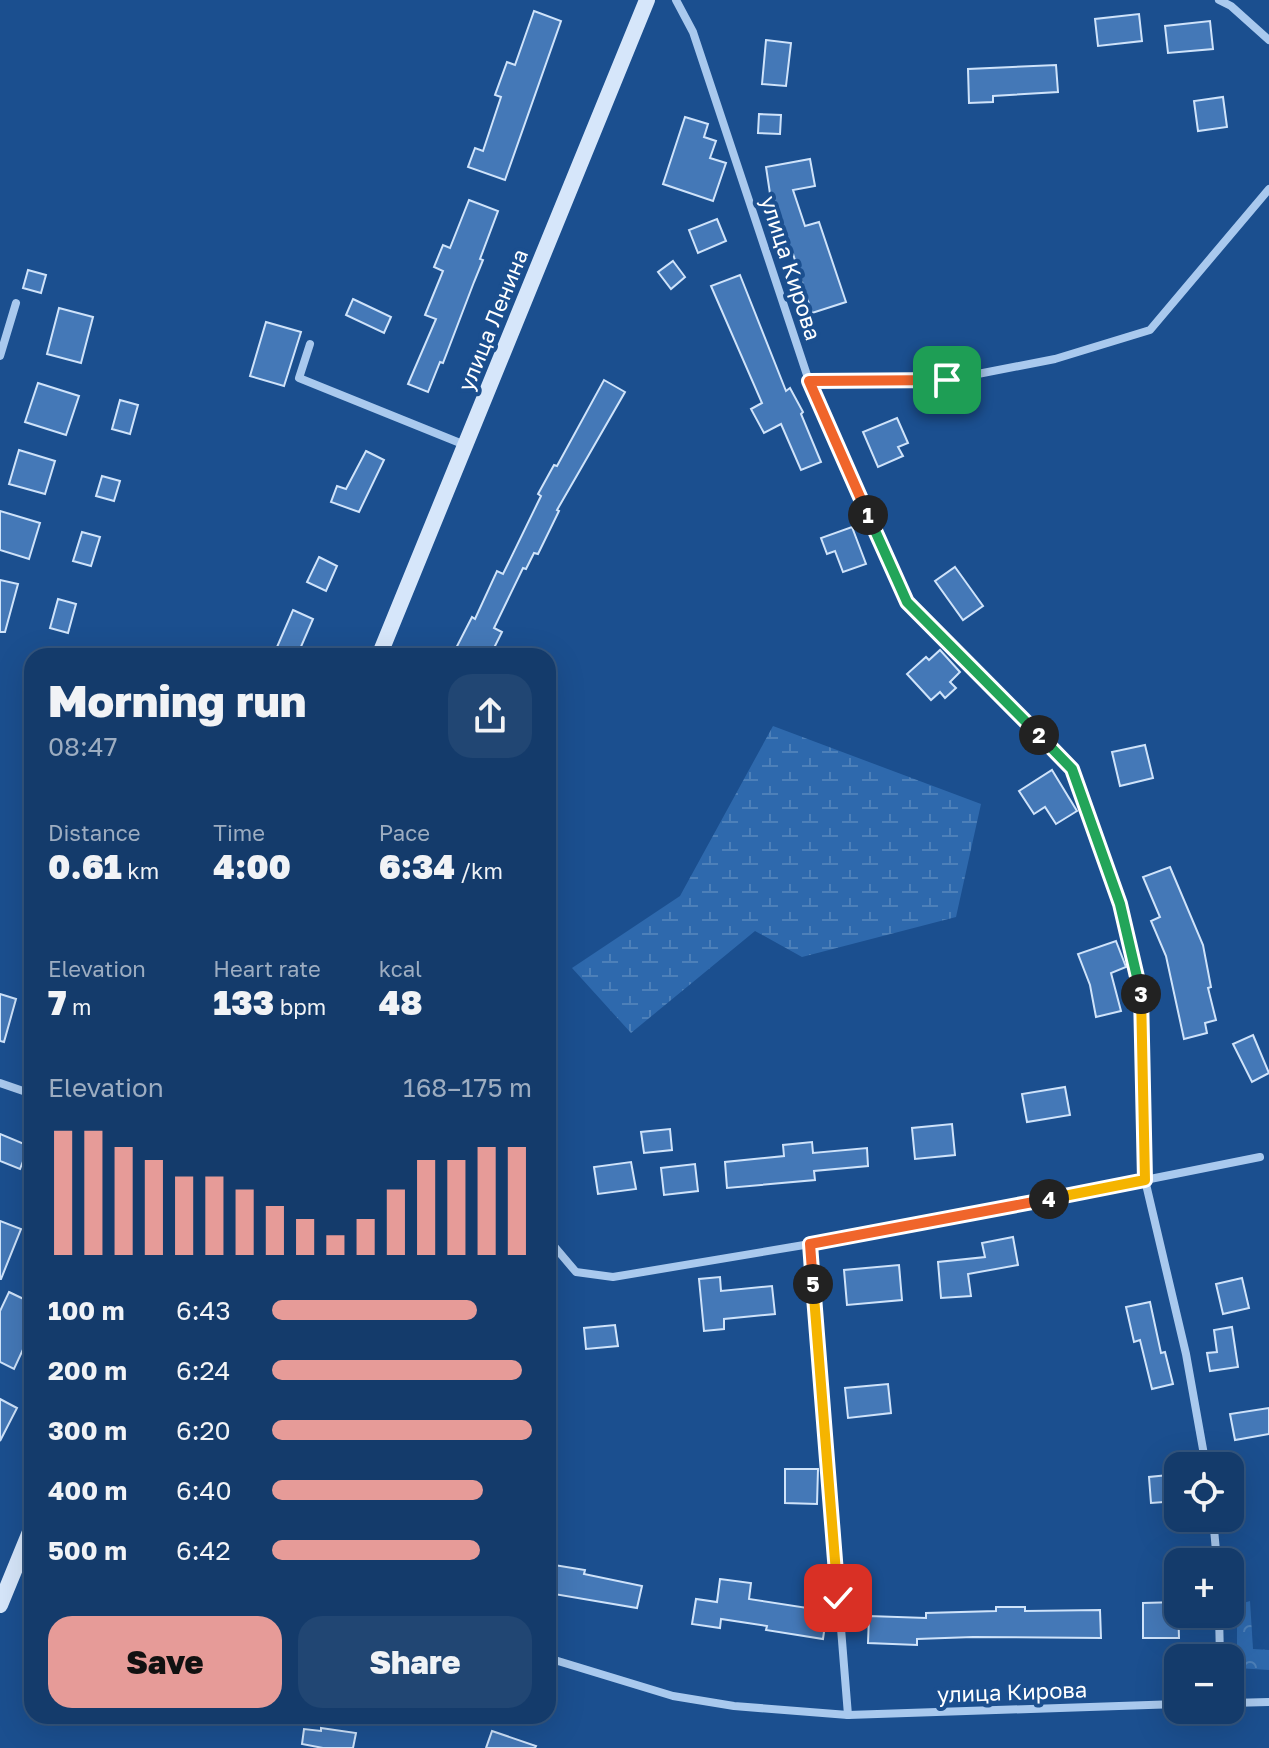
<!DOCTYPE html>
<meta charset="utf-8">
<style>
body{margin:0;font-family:"Golos Text",sans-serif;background:#214673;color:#f1f3f6;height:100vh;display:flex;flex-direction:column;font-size:30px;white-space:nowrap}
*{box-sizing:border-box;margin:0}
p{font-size:26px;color:#9dadc1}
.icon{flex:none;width:44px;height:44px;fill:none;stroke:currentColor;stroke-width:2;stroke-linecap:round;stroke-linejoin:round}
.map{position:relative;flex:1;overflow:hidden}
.side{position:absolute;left:24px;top:648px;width:532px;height:1076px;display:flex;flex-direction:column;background:#143b6b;border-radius:24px;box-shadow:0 8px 32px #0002,0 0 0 2px #33557e}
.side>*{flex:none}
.buttons{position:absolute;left:1164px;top:1452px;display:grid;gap:16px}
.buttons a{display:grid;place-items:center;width:80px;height:80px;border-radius:16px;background:#143b6b;box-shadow:0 8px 32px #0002,0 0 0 2px #33557e;font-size:40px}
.pin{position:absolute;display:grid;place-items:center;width:68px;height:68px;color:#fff;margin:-34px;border-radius:16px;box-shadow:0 4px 12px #0006}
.km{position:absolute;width:40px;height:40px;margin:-20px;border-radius:50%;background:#222;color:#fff;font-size:22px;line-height:40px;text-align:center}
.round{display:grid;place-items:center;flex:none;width:84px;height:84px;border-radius:24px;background:#214673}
.head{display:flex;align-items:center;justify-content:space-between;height:136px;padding:0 24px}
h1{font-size:44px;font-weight:800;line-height:60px}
.figures{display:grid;grid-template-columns:repeat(3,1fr);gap:12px;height:136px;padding:8px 24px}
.figures div{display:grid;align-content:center}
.figures b{font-size:34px;font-weight:800}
.figures small{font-size:22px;font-weight:400}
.figures p{font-size:22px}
.chart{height:224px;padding:16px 24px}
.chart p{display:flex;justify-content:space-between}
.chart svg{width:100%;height:144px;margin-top:8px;stroke:#e69b98;stroke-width:6}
.primary-button{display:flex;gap:16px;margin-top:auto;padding:16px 24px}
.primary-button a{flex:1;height:92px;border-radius:24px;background:#e69b98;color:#111;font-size:32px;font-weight:800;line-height:92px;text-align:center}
.primary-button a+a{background:#214673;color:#f1f3f6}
ul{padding:0 24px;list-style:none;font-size:26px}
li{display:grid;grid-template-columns:128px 96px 1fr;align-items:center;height:60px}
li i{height:20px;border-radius:10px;background:#e69b98}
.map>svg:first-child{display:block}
</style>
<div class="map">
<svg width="1269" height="1748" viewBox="0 0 1269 1748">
<defs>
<pattern id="forest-crowns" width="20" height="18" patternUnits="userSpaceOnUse" patternTransform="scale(2)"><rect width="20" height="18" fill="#2e69ad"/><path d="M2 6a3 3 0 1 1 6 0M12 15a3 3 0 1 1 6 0" fill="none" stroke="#4d80b9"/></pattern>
<pattern id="wetland-marsh" width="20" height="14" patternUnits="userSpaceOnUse" patternTransform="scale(2)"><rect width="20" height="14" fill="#2e69ad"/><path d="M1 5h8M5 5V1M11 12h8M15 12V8" fill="none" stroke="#4d80b9"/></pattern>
</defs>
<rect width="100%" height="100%" fill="#1b4f8f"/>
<!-- forest -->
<path fill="url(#forest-crowns)" d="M 1250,1601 L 1253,1649 L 1269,1650 L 1269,1670 L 1237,1668 L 1237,1605 Z"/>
<!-- wetland -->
<path fill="url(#wetland-marsh)" d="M 773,726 L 981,804 L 956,917 L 802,957 L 755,931 L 631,1033 L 572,968 L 680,896 Z"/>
<!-- building -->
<g fill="#4478b7" stroke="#cfe3fa" stroke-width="2">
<path d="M 534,11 L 561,21 L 505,180 L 468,167 L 475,148 L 483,151 L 501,97 L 495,95 L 507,62 L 515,65 Z"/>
<path d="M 1139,14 L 1142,41 L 1098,46 L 1095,19 Z"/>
<path d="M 1210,21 L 1213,49 L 1168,53 L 1165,26 Z"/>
<path d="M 766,40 L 791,43 L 786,86 L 762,84 Z"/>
<path d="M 1056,65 L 1058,92 L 993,96 L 993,102 L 969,103 L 968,69 Z"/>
<path d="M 1223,97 L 1227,127 L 1198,131 L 1194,101 Z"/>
<path d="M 759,114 L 781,115 L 780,134 L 758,133 Z"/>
<path d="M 685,117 L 708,124 L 704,137 L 716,141 L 710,158 L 726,163 L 713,201 L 663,184 Z"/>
<path d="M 810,159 L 815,186 L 793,190 L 805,226 L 819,222 L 846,302 L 812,313 L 793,254 L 791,254 L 775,206 L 772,207 L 766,167 Z"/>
<path d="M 469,200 L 498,211 L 480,259 L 483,260 L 474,282 L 443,363 L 440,362 L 428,392 L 408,384 L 436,319 L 425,315 L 443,271 L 434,267 L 443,245 L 450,248 Z"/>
<path d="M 717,219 L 726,241 L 698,253 L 689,230 Z"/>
<path d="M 673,261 L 685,277 L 671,289 L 658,272 Z"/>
<path d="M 28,270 L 46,275 L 41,293 L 23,288 Z"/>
<path d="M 740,275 L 786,391 L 790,388 L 803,412 L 801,414 L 821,462 L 801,470 L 781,424 L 764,433 L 751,409 L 762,403 L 711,286 Z"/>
<path d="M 353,299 L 391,317 L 384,333 L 346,315 Z"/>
<path d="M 59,308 L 93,317 L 81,363 L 47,354 Z"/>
<path d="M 266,322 L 301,332 L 284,386 L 250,376 Z"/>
<path d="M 604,380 L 625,392 L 557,510 L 559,511 L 538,554 L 534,553 L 526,569 L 523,568 L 494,628 L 502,632 L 490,656 L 452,656 L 472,617 L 475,619 L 497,571 L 503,574 L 541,496 L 538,494 L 554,465 L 557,466 Z"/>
<path d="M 38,383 L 79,396 L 66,435 L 25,422 Z"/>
<path d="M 120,400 L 138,405 L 130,434 L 112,429 Z"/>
<path d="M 897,418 L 908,443 L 898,447 L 903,456 L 878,467 L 863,432 Z"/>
<path d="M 19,450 L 55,461 L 45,494 L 9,484 Z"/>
<path d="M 366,451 L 384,460 L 359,512 L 331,502 L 337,486 L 346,489 Z"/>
<path d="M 102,476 L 120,481 L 114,501 L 96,496 Z"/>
<path d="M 0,511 L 40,523 L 29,559 L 0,550 Z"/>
<path d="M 852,527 L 866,564 L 843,572 L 835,551 L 827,554 L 821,538 Z"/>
<path d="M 82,532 L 100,537 L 91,566 L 73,561 Z"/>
<path d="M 319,557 L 337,566 L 326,591 L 307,582 Z"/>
<path d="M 955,567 L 983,606 L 963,620 L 935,581 Z"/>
<path d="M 0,580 L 18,584 L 5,632 L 0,632 Z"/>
<path d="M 58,599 L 76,604 L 68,633 L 50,628 Z"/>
<path d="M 293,610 L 313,619 L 297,656 L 277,647 Z"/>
<path d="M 940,650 L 960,672 L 950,682 L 956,688 L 945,698 L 940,692 L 931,700 L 907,674 L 926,657 L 929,660 Z"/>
<path d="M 1145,745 L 1153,778 L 1120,786 L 1112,752 Z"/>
<path d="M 1052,770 L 1077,811 L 1056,824 L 1045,807 L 1034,814 L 1019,791 Z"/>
<path d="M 1170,867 L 1203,945 L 1211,987 L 1208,988 L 1216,1020 L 1205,1023 L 1207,1033 L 1184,1039 L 1166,956 L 1151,921 L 1160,917 L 1143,877 Z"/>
<path d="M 1116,941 L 1126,967 L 1111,973 L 1121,1011 L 1096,1017 L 1090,985 L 1078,954 Z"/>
<path d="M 0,994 L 16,999 L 4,1042 L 0,1041 Z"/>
<path d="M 1253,1035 L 1269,1073 L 1252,1082 L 1233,1044 Z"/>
<path d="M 1065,1087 L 1070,1115 L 1027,1122 L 1022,1094 Z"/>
<path d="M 952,1124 L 955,1155 L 915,1159 L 912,1128 Z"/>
<path d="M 670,1129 L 672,1150 L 644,1153 L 641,1132 Z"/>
<path d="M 0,1134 L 29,1146 L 20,1169 L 0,1161 Z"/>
<path d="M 812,1142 L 813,1153 L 867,1148 L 868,1166 L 814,1171 L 815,1180 L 727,1188 L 725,1162 L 784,1156 L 783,1145 Z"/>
<path d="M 631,1162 L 636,1189 L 598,1194 L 594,1167 Z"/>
<path d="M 695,1164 L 698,1191 L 664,1195 L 661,1168 Z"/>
<path d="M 0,1221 L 21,1229 L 1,1279 L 0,1279 Z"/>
<path d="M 1013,1237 L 1018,1265 L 968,1274 L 971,1296 L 941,1298 L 938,1262 L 985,1257 L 982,1243 Z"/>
<path d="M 899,1265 L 902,1300 L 847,1305 L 844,1270 Z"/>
<path d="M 720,1277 L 721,1291 L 772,1286 L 775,1314 L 724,1319 L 724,1329 L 704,1331 L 699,1279 Z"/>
<path d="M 1242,1278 L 1249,1308 L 1223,1314 L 1216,1284 Z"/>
<path d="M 9,1292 L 32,1303 L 32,1330 L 14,1369 L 0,1362 L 0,1311 Z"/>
<path d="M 1150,1302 L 1161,1353 L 1165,1352 L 1173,1384 L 1152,1389 L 1140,1340 L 1134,1342 L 1126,1307 Z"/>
<path d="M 615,1325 L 618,1346 L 586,1349 L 584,1328 Z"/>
<path d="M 1232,1327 L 1238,1367 L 1210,1371 L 1207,1353 L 1217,1352 L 1214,1330 Z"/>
<path d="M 888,1384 L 891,1413 L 848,1418 L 845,1388 Z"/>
<path d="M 0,1399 L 17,1408 L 0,1441 Z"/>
<path d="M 1269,1408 L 1269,1434 L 1235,1440 L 1230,1414 Z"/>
<path d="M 785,1469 L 818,1469 L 817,1504 L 785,1503 Z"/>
<path d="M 1178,1474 L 1178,1501 L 1151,1503 L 1149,1477 Z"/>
<path d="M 548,1564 L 585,1570 L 584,1574 L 642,1586 L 637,1608 L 548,1593 Z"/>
<path d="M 720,1579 L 751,1583 L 749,1599 L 827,1611 L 823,1639 L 766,1630 L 767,1626 L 721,1619 L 720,1628 L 692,1624 L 696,1599 L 717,1602 Z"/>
<path d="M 1178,1602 L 1179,1638 L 1143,1638 L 1143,1603 Z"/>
<path d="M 996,1607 L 1025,1607 L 1025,1611 L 1100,1610 L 1101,1638 L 973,1637 L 917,1639 L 917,1645 L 868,1643 L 869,1616 L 926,1618 L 926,1613 L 996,1611 Z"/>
<path d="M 321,1728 L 356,1733 L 353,1748 L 323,1748 L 302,1744 L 304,1729 L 321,1731 Z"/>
<path d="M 492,1731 L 536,1746 L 535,1748 L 486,1748 Z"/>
</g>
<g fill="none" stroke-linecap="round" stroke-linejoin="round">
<!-- minor -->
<g stroke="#a9c9ee" stroke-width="8">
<path d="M 1219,0 L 1231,6 L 1269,40"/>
<path d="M 310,344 L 299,378 L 465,445"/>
<path d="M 0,356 L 16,303"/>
<path d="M 809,381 L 947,380 L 1055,359 L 1150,330 L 1269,189"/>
<path d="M 0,1083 L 32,1094"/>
<path d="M 548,1239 L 576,1272 L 613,1277 L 810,1244 L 1145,1180 L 1141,991 L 1120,904 L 1072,769 L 907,602 L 809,381 L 693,32 L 676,0"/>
<path d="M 810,1244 L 848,1715"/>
<path d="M 1206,1466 L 1186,1354 L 1145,1180 L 1260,1157"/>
<path d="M 1213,1518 L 1217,1562"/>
<path d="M 1219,1614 L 1220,1658"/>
<path d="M 548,1658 L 673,1696 L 734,1706 L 848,1715 L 1178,1704"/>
<path d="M 1230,1703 L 1269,1702"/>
</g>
<!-- secondary -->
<g stroke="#d6e6fa" stroke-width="16">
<path d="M 379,656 L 647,0"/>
<path d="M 0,1605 L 32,1527"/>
</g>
</g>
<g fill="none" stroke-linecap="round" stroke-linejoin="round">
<defs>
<path id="split-1" d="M 868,515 L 809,381 L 947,380"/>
<path id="split-2" d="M 868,515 L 907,602 L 1039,735"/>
<path id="split-3" d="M 1039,735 L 1072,769 L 1120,904 L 1141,994"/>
<path id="split-4" d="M 1049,1199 L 1145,1180 L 1141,994"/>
<path id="split-5" d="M 813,1284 L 810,1244 L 1049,1199"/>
<path id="split-6" d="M 813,1284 L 838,1598"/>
</defs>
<!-- split-1 casing -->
<use href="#split-1" stroke="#fff" stroke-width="16"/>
<!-- split-2 casing -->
<use href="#split-2" stroke="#fff" stroke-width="16"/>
<!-- split-3 casing -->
<use href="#split-3" stroke="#fff" stroke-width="16"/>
<!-- split-4 casing -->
<use href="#split-4" stroke="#fff" stroke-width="16"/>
<!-- split-5 casing -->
<use href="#split-5" stroke="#fff" stroke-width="16"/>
<!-- split-6 casing -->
<use href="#split-6" stroke="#fff" stroke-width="16"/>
<!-- split-1 -->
<use href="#split-1" stroke="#f0652b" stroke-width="10"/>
<!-- split-2 -->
<use href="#split-2" stroke="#22a559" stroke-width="10"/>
<!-- split-3 -->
<use href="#split-3" stroke="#22a559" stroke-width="10"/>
<!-- split-4 -->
<use href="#split-4" stroke="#f5b400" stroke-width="10"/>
<!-- split-5 -->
<use href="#split-5" stroke="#f0652b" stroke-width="10"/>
<!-- split-6 -->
<use href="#split-6" stroke="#f5b400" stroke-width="10"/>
</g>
<g text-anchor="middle" stroke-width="8" stroke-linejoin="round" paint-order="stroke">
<!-- street labels -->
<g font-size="22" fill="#fff" stroke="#1b4f8f">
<text transform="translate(791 268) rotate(72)" y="8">улица Кирова</text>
<text transform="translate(493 320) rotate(-68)" y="8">улица Ленина</text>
<text transform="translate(1012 1692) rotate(-2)" y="8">улица Кирова</text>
</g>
</g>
</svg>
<div class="buttons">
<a><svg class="icon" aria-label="locate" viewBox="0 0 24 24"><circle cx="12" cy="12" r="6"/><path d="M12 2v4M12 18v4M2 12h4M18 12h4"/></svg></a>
<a>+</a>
<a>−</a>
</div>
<div class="pin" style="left:947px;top:380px;background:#1e9e55"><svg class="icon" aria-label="arrive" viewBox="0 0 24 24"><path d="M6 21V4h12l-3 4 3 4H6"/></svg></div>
<div class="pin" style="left:838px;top:1598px;background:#d93025"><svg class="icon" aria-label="check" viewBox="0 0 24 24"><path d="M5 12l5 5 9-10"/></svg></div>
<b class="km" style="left:868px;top:515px">1</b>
<b class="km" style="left:1039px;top:735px">2</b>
<b class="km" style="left:1141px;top:994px">3</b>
<b class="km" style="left:1049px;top:1199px">4</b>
<b class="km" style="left:813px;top:1284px">5</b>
<section class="side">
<div class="head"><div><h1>Morning run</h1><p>08:47</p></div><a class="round"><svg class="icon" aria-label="share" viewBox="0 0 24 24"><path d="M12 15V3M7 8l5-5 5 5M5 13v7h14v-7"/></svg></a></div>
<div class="figures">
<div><p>Distance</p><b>0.61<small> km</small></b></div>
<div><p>Time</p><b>4:00</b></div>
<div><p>Pace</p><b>6:34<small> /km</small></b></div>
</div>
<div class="figures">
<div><p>Elevation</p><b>7<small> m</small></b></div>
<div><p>Heart rate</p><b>133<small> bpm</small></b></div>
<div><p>kcal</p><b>48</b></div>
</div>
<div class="chart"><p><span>Elevation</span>168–175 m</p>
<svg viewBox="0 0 160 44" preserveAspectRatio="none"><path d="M5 44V6M15 44V6M25 44V11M35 44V15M45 44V20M55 44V20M65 44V24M75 44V29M85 44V33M95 44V38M105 44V33M115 44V24M125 44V15M135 44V15M145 44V11M155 44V11"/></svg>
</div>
<ul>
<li><b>100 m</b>6:43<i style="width:79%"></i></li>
<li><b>200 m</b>6:24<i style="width:96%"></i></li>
<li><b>300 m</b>6:20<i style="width:100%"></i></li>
<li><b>400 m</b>6:40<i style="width:81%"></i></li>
<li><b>500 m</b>6:42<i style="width:80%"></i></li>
</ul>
<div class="primary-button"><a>Save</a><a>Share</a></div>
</section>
</div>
